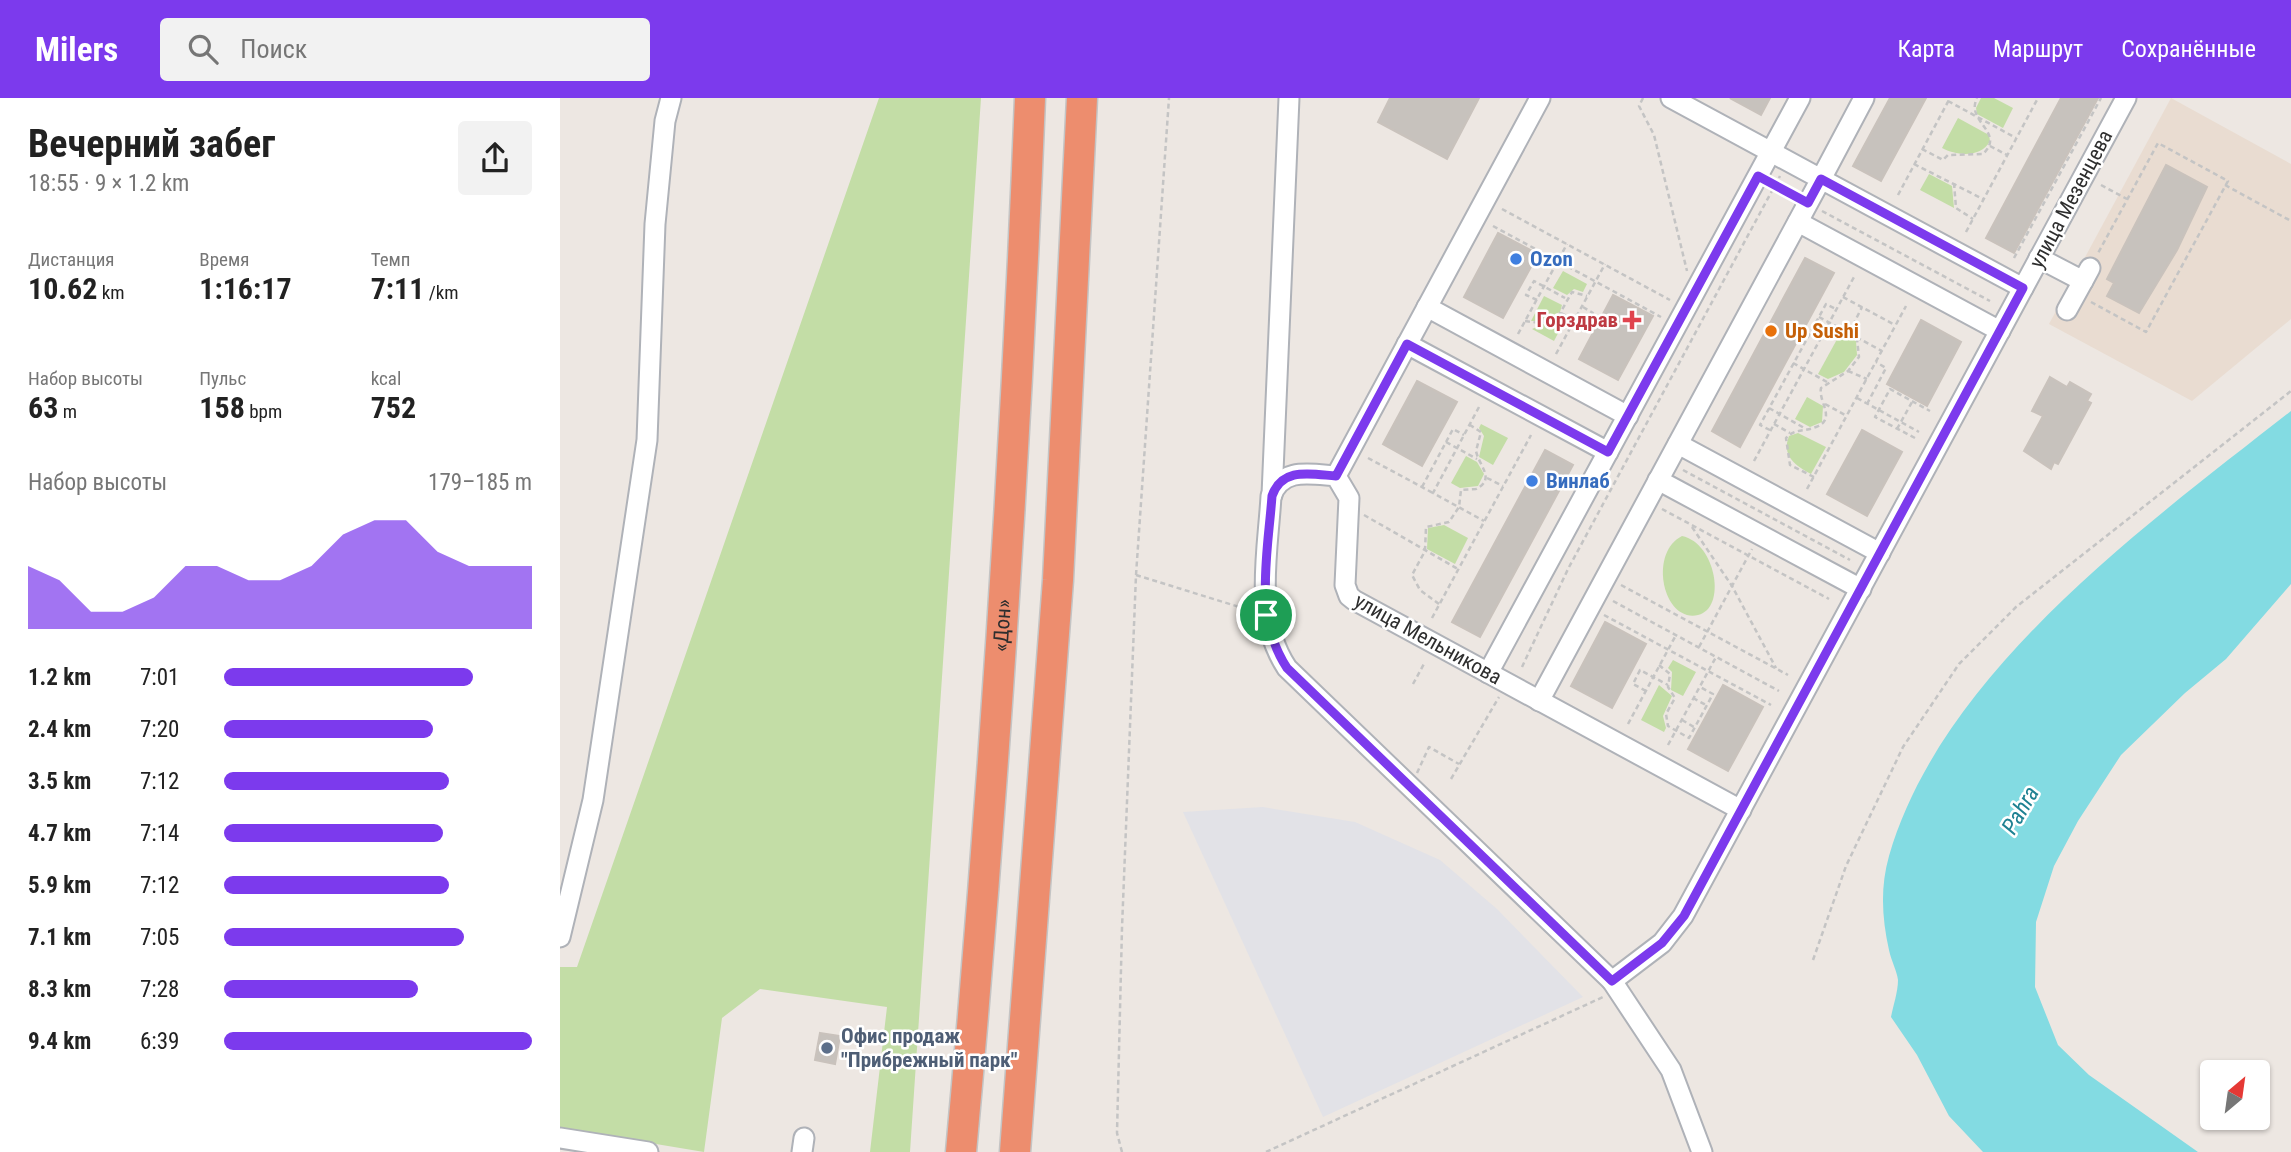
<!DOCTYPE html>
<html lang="ru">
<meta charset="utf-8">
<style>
body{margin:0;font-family:"Roboto Condensed",sans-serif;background:#f2f2f2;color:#222;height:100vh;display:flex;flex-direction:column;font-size:26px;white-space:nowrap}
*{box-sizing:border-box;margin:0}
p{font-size:23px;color:#767676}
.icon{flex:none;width:38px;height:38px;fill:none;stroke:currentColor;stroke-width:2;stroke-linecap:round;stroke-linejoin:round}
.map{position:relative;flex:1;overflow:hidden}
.details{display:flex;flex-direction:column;background:#fff;width:560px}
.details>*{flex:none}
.needle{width:46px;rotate:29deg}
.tools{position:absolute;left:1640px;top:962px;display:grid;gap:14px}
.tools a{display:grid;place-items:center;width:70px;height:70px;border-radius:7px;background:#fff;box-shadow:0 2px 5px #0004;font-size:35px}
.pin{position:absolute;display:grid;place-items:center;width:60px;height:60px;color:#fff;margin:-30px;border:4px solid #fff;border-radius:50%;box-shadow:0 2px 7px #0007}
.round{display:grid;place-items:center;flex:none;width:74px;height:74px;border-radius:7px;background:#f2f2f2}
.head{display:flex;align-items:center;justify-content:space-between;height:119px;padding:0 28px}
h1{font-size:38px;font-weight:700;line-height:52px}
.metrics{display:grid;grid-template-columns:repeat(3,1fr);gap:10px;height:119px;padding:7px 28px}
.metrics div{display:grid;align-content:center}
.metrics b{font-size:30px;font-weight:700}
.metrics small{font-size:19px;font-weight:400}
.metrics p{font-size:19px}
.chart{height:196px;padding:14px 28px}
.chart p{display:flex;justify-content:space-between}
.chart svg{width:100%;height:126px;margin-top:7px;fill:#7c3aed;opacity:.7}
ul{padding:0 28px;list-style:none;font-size:23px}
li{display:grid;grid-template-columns:112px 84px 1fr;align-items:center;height:52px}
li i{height:18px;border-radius:9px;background:#7c3aed}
header{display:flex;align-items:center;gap:42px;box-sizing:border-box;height:98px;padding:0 35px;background:#7c3aed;color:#fff}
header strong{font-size:33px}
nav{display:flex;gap:38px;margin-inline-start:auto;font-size:24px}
.search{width:490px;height:63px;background:#f2f2f2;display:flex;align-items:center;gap:18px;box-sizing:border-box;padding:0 24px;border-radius:7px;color:#767676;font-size:26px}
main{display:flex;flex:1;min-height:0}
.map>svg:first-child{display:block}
</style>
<header>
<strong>Milers</strong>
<div class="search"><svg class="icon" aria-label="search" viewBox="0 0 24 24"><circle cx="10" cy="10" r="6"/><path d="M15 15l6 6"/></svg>Поиск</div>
<nav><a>Карта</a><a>Маршрут</a><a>Сохранённые</a></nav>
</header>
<main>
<section class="details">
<div class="head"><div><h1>Вечерний забег</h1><p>18:55 · 9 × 1.2 km</p></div><a class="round"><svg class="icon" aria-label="share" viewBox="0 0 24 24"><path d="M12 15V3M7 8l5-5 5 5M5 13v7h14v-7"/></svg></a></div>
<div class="metrics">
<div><p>Дистанция</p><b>10.62<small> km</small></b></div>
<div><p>Время</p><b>1:16:17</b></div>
<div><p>Темп</p><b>7:11<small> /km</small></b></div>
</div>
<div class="metrics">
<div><p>Набор высоты</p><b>63<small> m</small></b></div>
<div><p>Пульс</p><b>158<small> bpm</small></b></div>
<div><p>kcal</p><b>752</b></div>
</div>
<div class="chart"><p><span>Набор высоты</span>179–185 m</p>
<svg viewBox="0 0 160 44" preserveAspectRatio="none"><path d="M0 44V22L10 27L20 38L30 38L40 33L50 22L60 22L70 27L80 27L90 22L100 11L110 6L120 6L130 17L140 22L150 22L160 22V44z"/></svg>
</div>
<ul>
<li><b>1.2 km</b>7:01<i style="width:81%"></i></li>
<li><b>2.4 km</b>7:20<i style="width:68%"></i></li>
<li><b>3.5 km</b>7:12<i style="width:73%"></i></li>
<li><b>4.7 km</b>7:14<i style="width:71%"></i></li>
<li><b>5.9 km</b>7:12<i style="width:73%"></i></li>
<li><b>7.1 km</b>7:05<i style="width:78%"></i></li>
<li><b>8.3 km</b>7:28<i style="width:63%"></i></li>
<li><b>9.4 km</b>6:39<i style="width:100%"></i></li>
</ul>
</section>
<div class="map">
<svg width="1731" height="1054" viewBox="0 0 1731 1054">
<rect width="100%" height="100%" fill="#ede7e2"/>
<!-- industrial -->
<path fill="#e2e2e7" d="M 703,709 L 795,724 L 880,762 L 937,811 L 1023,899 L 763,1019 L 623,714 Z"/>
<!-- education -->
<path fill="#e9dcd1" d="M 1611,0 L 1731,66 L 1731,221 L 1632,303 L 1489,226 Z"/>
<!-- green -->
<g fill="#c3dda6">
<path d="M 319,0 L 421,0 L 350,1054 L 310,1054 L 327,909 L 200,891 L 162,920 L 144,1054 L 0,1030 L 0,869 L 17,869 Z"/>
<path d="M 1421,0 L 1434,0 L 1453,10 L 1443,30 L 1417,16 L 1416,10 Z"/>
<path d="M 1398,20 L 1429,37 L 1430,43 C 1421,60 1397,58 1382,50 Z"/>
<path d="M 1369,76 L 1392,88 L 1394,110 L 1360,92 Z"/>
<path d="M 1003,173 L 1027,186 L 1023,194 L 1014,191 L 1007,197 L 993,190 Z"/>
<path d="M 984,198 L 1002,207 L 1000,214 L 981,223 L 971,223 Z"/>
<path d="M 1000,218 L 1006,220 L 994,243 L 972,231 Z"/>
<path d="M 1281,234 L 1296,243 L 1297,257 L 1284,274 L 1268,281 L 1258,276 Z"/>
<path d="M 1247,299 L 1263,308 L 1262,324 L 1250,329 L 1235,321 Z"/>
<path d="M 921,326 L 948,340 L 933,367 L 919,359 L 924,338 L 919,330 Z"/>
<path d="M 1238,335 L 1266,349 L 1251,376 C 1236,368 1221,358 1229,338 Z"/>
<path d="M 906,358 L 917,364 L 924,376 L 918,388 L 900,390 L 891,385 Z"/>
<path d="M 884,427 L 908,440 L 895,466 L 867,451 L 868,430 Z"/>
<path d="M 1122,438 C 1156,445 1167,510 1138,517 C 1103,525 1088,455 1122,438 Z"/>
<path d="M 1113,562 L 1136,574 L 1123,598 L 1111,592 L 1112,574 L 1108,570 Z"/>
<path d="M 1099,587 L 1112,598 L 1103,618 L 1106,630 L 1104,634 L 1081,622 Z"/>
</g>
<!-- water -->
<path fill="#83dbe2" d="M 1731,313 L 1731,486 L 1666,561 L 1625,595 L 1561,657 L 1518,723 L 1494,768 L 1476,824 L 1475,889 L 1498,947 L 1529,977 L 1638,1054 L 1423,1054 L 1389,1018 L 1357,957 L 1331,919 C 1333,908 1338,894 1338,882 C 1337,873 1331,862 1329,852 C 1322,820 1320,790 1329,758 C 1382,574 1586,427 1731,313 Z"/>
<!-- building -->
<g fill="#c7c2bd" stroke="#c9c2bc" stroke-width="2">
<path d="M 830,0 L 919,0 L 887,61 L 818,24 Z"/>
<path d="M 1170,0 L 1210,0 L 1201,17 Z"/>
<path d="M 1330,0 L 1366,0 L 1321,83 L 1293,68 Z"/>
<path d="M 1501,0 L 1538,0 L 1454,155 L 1426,140 Z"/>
<path d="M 1606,67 L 1647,89 L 1617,152 L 1579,215 L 1547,198 L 1554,185 L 1547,181 Z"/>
<path d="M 938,135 L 978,156 L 943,220 L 904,199 Z"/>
<path d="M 1245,160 L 1274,175 L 1180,349 L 1152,333 Z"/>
<path d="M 1053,197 L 1093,218 L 1058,282 L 1019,261 Z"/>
<path d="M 1361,222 L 1401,244 L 1367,308 L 1327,286 Z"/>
<path d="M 1490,279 L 1507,289 L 1510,284 L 1531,296 L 1527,303 L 1531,305 L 1498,366 L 1494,364 L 1491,371 L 1464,353 L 1483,318 L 1472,313 Z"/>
<path d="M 857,283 L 897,304 L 862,368 L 823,346 Z"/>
<path d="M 1302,332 L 1342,354 L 1307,418 L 1267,396 Z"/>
<path d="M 985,352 L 1013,367 L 920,539 L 892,524 Z"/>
<path d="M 1045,524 L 1086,546 L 1052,610 L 1011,588 Z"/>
<path d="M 1163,587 L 1203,609 L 1168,673 L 1128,651 Z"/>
<path d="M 260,935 L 280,938 L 275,966 L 255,962 Z"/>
</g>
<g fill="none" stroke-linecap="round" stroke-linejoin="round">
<defs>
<g id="minor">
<path d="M 1304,0 L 1261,81 L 1463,190"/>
<path d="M 1238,124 L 1440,233"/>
<path d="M 1479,160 L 1523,183 L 1530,170"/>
<path d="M 867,209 L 1068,318"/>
<path d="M 1507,212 L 1523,183"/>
<path d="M 847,246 L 1048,354"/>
<path d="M 1118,346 L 1320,455"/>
<path d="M 776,378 L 980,0"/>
<path d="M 1098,382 L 1301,491"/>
<path d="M 712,397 L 729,0"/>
<path d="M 928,575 L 1240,0"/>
<path d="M 979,603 L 1261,81 L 1111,0"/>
<path d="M 0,839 L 33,702 L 87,342 L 95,126 L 105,23 L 111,0"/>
<path d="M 1052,883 L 1102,845 L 1123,818 L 1566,0"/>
<path d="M 0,1040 L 88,1054"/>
<path d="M 242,1054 L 244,1040"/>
<path d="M 1142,1054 L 1111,972 L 1052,883 L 727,570 C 693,519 708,455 711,398 C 722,369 750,376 776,378 L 789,400 L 785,487 L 789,498 L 794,502 L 1181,712"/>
</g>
<g id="highway">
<path id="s1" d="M 401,1054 C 433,703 456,352 470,0"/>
<path d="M 455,1054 L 498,482 L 522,0"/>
</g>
</defs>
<!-- minor casing -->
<use href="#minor" stroke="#afb2b8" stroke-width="23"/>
<!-- highway casing -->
<use href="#highway" stroke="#c4c4c4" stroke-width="33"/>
<!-- path -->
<g stroke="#c4c4c4" stroke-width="2.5" stroke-dasharray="5 3.5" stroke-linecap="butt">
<path d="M 1083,0 L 1079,8 L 1094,37 L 1127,173"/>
<path d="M 1388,3 L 1456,40"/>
<path d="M 1430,48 L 1447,57"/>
<path d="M 1362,51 L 1383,62 L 1388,57 L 1423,56 C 1446,34 1405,24 1417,0"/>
<path d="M 1354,66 L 1423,101"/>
<path d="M 1394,85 L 1396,110 L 1413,121"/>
<path d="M 1541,87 L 1567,101"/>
<path d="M 1665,87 L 1731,123"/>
<path d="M 1216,88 L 1235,98"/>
<path d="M 1338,97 L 1390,0"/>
<path d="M 942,111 L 1110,202"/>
<path d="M 1262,113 L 1430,203"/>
<path d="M 933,128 L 1101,219"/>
<path d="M 1406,134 L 1478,0"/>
<path d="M 1454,160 L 1541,0"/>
<path d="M 1283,199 L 1335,227"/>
<path d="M 977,202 L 966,197 L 974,183 L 1005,200"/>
<path d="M 1531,204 L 1586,234 L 1668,83 L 1598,45 L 1537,157"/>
<path d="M 1001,215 L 1026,229 L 1033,215 L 1023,209"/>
<path d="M 1259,219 L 1322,253"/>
<path d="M 965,223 L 980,225 L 999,217 L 1012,194 L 1027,198"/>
<path d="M 958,236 L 1007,146"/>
<path d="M 996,256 L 1045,166"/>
<path d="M 1233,265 L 1267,284"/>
<path d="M 1288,273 L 1307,281"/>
<path d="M 1297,300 L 1359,334"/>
<path d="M 1265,306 L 1287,318"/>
<path d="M 1307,306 L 1326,270 L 1316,264"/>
<path d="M 919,309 L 873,395 L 924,423"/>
<path d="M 1209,310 L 1246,331"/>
<path d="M 1214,326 L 1230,335"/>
<path d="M 1337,331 L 1352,304"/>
<path d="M 1210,332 L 1200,327 L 1266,206 L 1276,211"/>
<path d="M 1355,340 L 1315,319 L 1330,291 L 1370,313"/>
<path d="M 886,344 L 917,361"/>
<path d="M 808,360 L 873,395"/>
<path d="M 1194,363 L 1294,179"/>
<path d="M 1123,372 L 1290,462"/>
<path d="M 1254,379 L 1230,367 L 1226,340 C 1235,330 1245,334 1256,329 C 1277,321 1258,304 1261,290 L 1288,273 L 1299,259 L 1295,223 L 1302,209"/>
<path d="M 927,380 L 943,388"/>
<path d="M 862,389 L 893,331 L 904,337"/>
<path d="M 1247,391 L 1346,208"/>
<path d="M 1102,411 L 1269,501"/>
<path d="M 804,417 L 898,471"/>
<path d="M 1132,429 L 1172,488 L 1216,570"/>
<path d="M 576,477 L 689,512"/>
<path d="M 1061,487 L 1228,577"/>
<path d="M 1053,503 L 1219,593"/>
<path d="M 879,506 L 860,492 L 852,477 L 865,453 L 866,429 L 889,424 L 899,409 L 901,392 L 916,391 C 936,381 919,368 916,353 L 921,334 L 910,327"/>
<path d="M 1044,517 L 1211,607"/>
<path d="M 872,520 L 971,337"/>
<path d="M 1139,549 L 1192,451"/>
<path d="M 1099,567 L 1110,576 L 1108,589 L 1115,600 L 1106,616 L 1108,628 L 1129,640 L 1153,596 L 1140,589"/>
<path d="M 962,569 L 1008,471 L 1220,78"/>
<path d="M 853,586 L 865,564"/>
<path d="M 1086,593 L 1073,586 L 1080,572 L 1108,587"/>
<path d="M 1133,600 L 1146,607"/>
<path d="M 1122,622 L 1134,629"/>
<path d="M 1068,626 L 1116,537"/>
<path d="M 1108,647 L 1156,559"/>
<path d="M 857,675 L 869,649 L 899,666"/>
<path d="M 891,681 L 939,599"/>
<path d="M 1253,862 L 1286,768 L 1343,649 L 1399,566 L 1456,509 L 1731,293"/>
<path d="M 562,1054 L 557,1035 L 562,830 L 576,477 L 609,0"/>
<path d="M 706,1054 L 1043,899"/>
</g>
<!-- minor -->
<use href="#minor" stroke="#fff" stroke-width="19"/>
<!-- highway -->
<use href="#highway" stroke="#ed8d6e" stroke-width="30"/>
</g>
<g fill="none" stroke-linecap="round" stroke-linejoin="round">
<defs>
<path id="route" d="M 1198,78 L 1248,105 L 1261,81 L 1463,190 L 1124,818 L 1102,845 L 1052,883 L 727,570 C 693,519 708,455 712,398 C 722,369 750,376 776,378 L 847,246 L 1048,354 Z"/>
</defs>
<!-- route casing -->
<use href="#route" stroke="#fff" stroke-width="14"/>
<!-- route -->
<use href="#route" stroke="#7c3aed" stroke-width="9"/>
</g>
<!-- markers -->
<g fill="#3f7fe0" stroke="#fff" stroke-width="2.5">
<circle cx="956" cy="161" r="7"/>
<circle cx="972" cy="383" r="7"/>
</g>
<path fill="#e0444e" stroke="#fff" stroke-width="2.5" d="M1068.5 211.5h7v7h7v7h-7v7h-7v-7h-7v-7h7z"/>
<circle fill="#e8710a" stroke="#fff" stroke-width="2.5" cx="1211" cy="233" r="7"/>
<circle fill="#5c6f8a" stroke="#fff" stroke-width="2.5" cx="267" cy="950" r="7"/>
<g text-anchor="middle" stroke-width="5" stroke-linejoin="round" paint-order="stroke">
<!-- street labels -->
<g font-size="21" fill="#2e2e2e" stroke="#fff">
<text transform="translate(1511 101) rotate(-62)" y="7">улица Мезенцева</text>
<text dy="7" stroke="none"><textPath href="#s1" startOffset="528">«Дон»</textPath></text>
<text transform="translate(868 541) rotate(29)" y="7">улица Мельникова</text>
</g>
<!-- shop labels -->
<g font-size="21" font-weight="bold" fill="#366cbe" stroke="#fff" text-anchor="start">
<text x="970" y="168">Ozon</text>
<text x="986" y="390">Винлаб</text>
</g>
<!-- health labels -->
<g font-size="21" font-weight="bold" fill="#be3a42" stroke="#fff" text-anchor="end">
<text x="1058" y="229">Горздрав</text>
</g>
<!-- food labels -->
<g font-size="21" font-weight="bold" fill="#c56008" stroke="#fff" text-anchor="start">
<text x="1225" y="240">Up Sushi</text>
</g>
<!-- service labels -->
<g font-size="21" font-weight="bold" fill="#4e5e75" stroke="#fff" text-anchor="start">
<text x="281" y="945">Офис продаж<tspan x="281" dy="24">"Прибрежный парк"</tspan></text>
</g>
<!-- water labels -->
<g font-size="23" font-style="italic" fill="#1e8192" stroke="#fff">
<text transform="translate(1460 712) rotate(-60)" y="8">Pahra</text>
</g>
</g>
</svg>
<div class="tools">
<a><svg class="needle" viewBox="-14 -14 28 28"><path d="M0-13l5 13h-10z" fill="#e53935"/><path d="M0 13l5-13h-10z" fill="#767676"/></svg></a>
</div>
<div class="pin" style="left:706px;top:517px;background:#1e9e55"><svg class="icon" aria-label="arrive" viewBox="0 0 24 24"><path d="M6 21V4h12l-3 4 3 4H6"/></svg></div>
</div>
</main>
